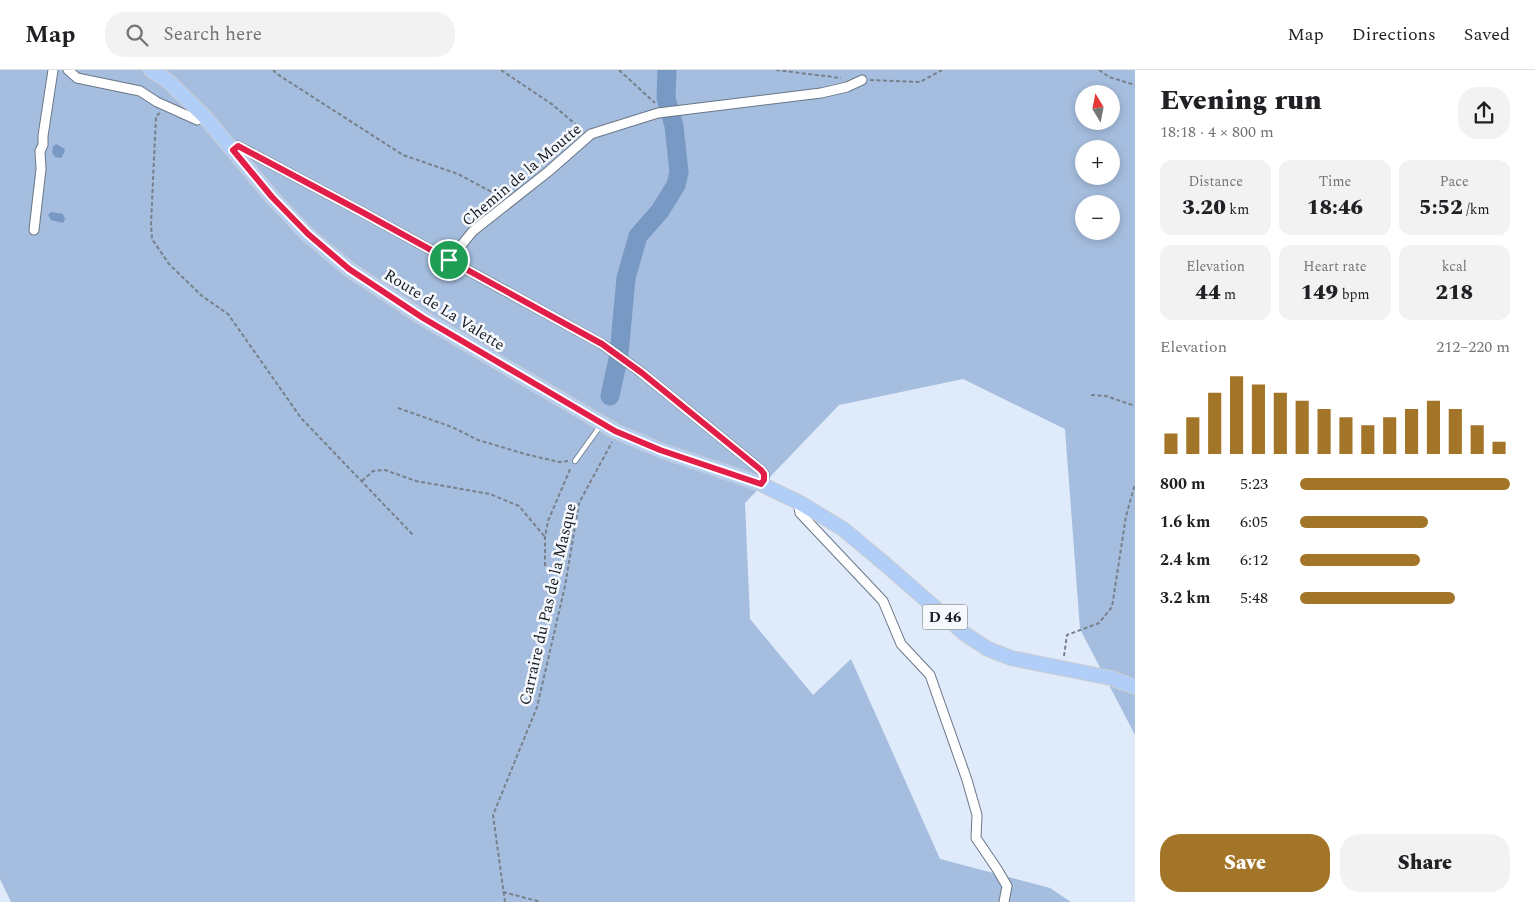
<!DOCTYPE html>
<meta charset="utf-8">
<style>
body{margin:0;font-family:Spectral,serif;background:#f2f2f2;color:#202124;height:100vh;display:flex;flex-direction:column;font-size:19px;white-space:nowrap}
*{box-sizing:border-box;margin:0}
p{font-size:16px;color:#757577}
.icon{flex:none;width:28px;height:28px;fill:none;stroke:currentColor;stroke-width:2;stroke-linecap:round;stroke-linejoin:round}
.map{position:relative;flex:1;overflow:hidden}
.panel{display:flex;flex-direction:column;background:#fff;width:400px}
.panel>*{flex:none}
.needle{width:32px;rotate:350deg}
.buttons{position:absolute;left:1075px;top:15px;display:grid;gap:10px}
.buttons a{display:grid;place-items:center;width:45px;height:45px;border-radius:50%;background:#fff;box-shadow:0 2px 8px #0003;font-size:25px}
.pin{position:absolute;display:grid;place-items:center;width:42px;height:42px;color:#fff;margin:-21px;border:2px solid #fff;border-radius:50%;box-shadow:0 1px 5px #0007}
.round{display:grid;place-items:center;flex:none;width:52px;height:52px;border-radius:20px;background:#f2f2f2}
.overview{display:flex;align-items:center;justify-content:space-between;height:85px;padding:0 25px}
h1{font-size:28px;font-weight:800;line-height:38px}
.stats{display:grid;grid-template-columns:repeat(3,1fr);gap:8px;height:85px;padding:5px 25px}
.stats div{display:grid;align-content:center;border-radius:12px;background:#f2f2f2;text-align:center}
.stats b{font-size:21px;font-weight:800}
.stats small{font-size:14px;font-weight:400}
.stats p{font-size:14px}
.chart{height:140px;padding:10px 25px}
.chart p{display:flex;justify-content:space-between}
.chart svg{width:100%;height:90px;margin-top:5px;stroke:#a37528;stroke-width:6}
.action{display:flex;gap:10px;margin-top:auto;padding:10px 25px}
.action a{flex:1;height:58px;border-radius:20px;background:#a37528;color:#fff;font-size:20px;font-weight:800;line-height:58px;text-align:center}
.action a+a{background:#f2f2f2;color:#202124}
ul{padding:0 25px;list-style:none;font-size:16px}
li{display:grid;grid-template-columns:80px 60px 1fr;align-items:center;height:38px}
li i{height:12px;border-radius:6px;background:#a37528}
header{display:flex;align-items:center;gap:30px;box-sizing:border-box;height:70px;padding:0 25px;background:#fff;border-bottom:1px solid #e0e0e0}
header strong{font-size:24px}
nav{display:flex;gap:28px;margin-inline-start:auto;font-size:18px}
.search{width:350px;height:45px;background:#f2f2f2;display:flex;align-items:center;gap:12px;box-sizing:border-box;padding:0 18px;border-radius:20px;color:#757577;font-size:19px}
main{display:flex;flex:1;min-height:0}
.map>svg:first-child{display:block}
</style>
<header>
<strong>Map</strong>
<div class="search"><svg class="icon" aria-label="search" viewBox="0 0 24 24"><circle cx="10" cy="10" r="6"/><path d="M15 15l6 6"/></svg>Search here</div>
<nav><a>Map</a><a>Directions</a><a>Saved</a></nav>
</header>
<main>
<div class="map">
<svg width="1135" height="832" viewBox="0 0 1135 832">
<rect width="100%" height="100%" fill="#dfebfb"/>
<!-- green -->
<path fill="#a5bdde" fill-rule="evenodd" d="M 0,0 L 1135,0 L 1135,665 L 1080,559 L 1065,359 L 963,309 L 839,335 L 745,433 L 750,549 L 813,625 L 851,589 L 940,789 L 1050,818 L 1071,832 L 11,832 L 0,809 ZM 1084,24 L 1111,24 L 1111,51 L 1084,51 ZM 1084,79 L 1111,79 L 1111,106 L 1084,106 ZM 1084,134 L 1111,134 L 1111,161 L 1084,161 Z"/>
<!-- water -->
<g fill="#7899c4">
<path d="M 56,74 L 65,79 L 64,83 L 61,88 L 55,87 L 52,82 L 53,76 Z"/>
<path d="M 51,142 L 63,144 L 65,149 L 63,153 L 51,150 L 48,145 Z"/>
</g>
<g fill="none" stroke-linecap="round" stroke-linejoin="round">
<!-- river -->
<g stroke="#7899c4" stroke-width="19">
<path d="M 619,284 L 626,208 L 638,166 L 660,141 L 676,115 L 679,102 L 674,56 L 666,28 L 667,0"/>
<path d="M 610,326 L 618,289"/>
</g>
<defs>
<path id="lane" d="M 575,391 L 601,355"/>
<g id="street">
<path d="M 68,0 L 77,8 L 140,21 L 157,32 L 197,50 L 204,46"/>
<path d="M 233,80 L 238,76 L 362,142 L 602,274 L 642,303 L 761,400 L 764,404 L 764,410 L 761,414"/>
<path d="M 34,160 L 41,99 L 40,81 L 43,75 L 43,66 L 53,0"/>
<path d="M 449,190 L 473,161 L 549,101 L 591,64 L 658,43 L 821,23 L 847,17 L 862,10"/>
<path d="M 802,434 L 799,439 L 800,443 L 883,531 L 901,574 L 930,605 L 967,710 L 977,745 L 976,768 L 997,799 L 1007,816 L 1004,832"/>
</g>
<path id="primary" d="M 151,0 L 168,11 L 204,46 L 272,127 L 308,165 L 349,199 L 423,248 L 615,361 L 660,380 L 761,414 L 802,434 L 843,459 L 885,494 L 965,564 L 988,579 L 1011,588 L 1111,608 L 1135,617"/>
</defs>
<!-- lane casing -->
<use href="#lane" stroke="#6a7788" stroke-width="6"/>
<!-- street casing -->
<use href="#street" stroke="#6a7788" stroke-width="11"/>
<!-- primary casing -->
<use href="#primary" stroke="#cccdcf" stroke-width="16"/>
<!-- path -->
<g stroke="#78808b" stroke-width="2" stroke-dasharray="4 2.5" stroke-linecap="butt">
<path d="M 273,0 L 277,4 L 403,85 L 458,104 L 501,127"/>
<path d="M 501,0 L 553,35 L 582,60"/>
<path d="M 619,0 L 655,33"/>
<path d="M 776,0 L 841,8"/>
<path d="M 1099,0 L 1109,7 L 1135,15"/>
<path d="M 870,10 L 920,12 L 942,0"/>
<path d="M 160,43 L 156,46 L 151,154 L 152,169 L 169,194 L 202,226 L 228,244 L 301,348 L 414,466"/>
<path d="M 1091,325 L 1106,326 L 1135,336"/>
<path d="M 398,338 L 452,357 L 478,370 L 525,384 L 559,392 L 568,391"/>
<path d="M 362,411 L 373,401 L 385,400 L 416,411 L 490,424 L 519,436 L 545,467"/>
<path d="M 545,496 L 545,467 L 548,451 L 571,397"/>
<path d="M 1064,586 L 1067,565 L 1099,553 L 1112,537 L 1126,446 L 1135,414"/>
<path d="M 503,822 L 541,832"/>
<path d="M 505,832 L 493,745 L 537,637 L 565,516 L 579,433 L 612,372"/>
</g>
<!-- lane -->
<use href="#lane" stroke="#fff" stroke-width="4.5"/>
<!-- street -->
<use href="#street" stroke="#fff" stroke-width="9"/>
<!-- primary -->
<use href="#primary" stroke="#b0cef8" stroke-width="14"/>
</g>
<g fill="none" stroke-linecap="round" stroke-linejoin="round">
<defs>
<path id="route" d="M 238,76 L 362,142 L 602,274 L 642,303 L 761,400 L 764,404 L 764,410 L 761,414 L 660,380 L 615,361 L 423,248 L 349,199 L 308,164 L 272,127 L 233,80 Z"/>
</defs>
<!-- route casing -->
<use href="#route" stroke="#fff" stroke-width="10"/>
<!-- route -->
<use href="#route" stroke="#e11d48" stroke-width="6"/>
</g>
<g text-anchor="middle" stroke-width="5" stroke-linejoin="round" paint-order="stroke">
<!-- shield labels -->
<rect fill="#f5f8fc" stroke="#5a5e64" stroke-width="1" x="922.5" y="534.5" width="45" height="25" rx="4"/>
<g font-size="15" font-weight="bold" fill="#171c23">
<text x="945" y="552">D 46</text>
</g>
<!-- street labels -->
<g font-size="16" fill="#171c23" stroke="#f5f8fc">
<text transform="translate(521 104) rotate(-40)" y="6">Chemin de la Moutte</text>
<text transform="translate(445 239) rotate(32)" y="6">Route de La Valette</text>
<text transform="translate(547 534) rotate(-77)" y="6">Carraire du Pas de la Masque</text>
</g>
</g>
</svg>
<div class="buttons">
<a><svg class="needle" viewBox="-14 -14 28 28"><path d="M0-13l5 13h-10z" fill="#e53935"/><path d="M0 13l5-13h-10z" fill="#757577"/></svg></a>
<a>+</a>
<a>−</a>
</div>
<div class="pin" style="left:449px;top:190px;background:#1e9e55"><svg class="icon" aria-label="arrive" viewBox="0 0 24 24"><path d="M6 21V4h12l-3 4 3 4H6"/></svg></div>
</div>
<section class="panel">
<div class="overview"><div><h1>Evening run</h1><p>18:18 · 4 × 800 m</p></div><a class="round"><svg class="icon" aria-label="share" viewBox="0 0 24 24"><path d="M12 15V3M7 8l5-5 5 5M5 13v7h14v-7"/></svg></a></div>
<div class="stats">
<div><p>Distance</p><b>3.20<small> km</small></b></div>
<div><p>Time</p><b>18:46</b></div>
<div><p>Pace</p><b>5:52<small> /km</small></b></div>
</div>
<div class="stats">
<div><p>Elevation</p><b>44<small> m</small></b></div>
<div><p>Heart rate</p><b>149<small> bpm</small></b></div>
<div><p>kcal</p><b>218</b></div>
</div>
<div class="chart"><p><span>Elevation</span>212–220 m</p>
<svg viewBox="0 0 160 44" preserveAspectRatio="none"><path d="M5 44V34M15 44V26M25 44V14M35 44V6M45 44V10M55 44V14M65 44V18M75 44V22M85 44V26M95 44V30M105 44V26M115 44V22M125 44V18M135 44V22M145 44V30M155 44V38"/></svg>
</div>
<ul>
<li><b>800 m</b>5:23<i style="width:100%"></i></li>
<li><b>1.6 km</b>6:05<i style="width:61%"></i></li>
<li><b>2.4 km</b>6:12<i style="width:57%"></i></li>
<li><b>3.2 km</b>5:48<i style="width:74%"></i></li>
</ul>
<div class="action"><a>Save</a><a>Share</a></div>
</section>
</main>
